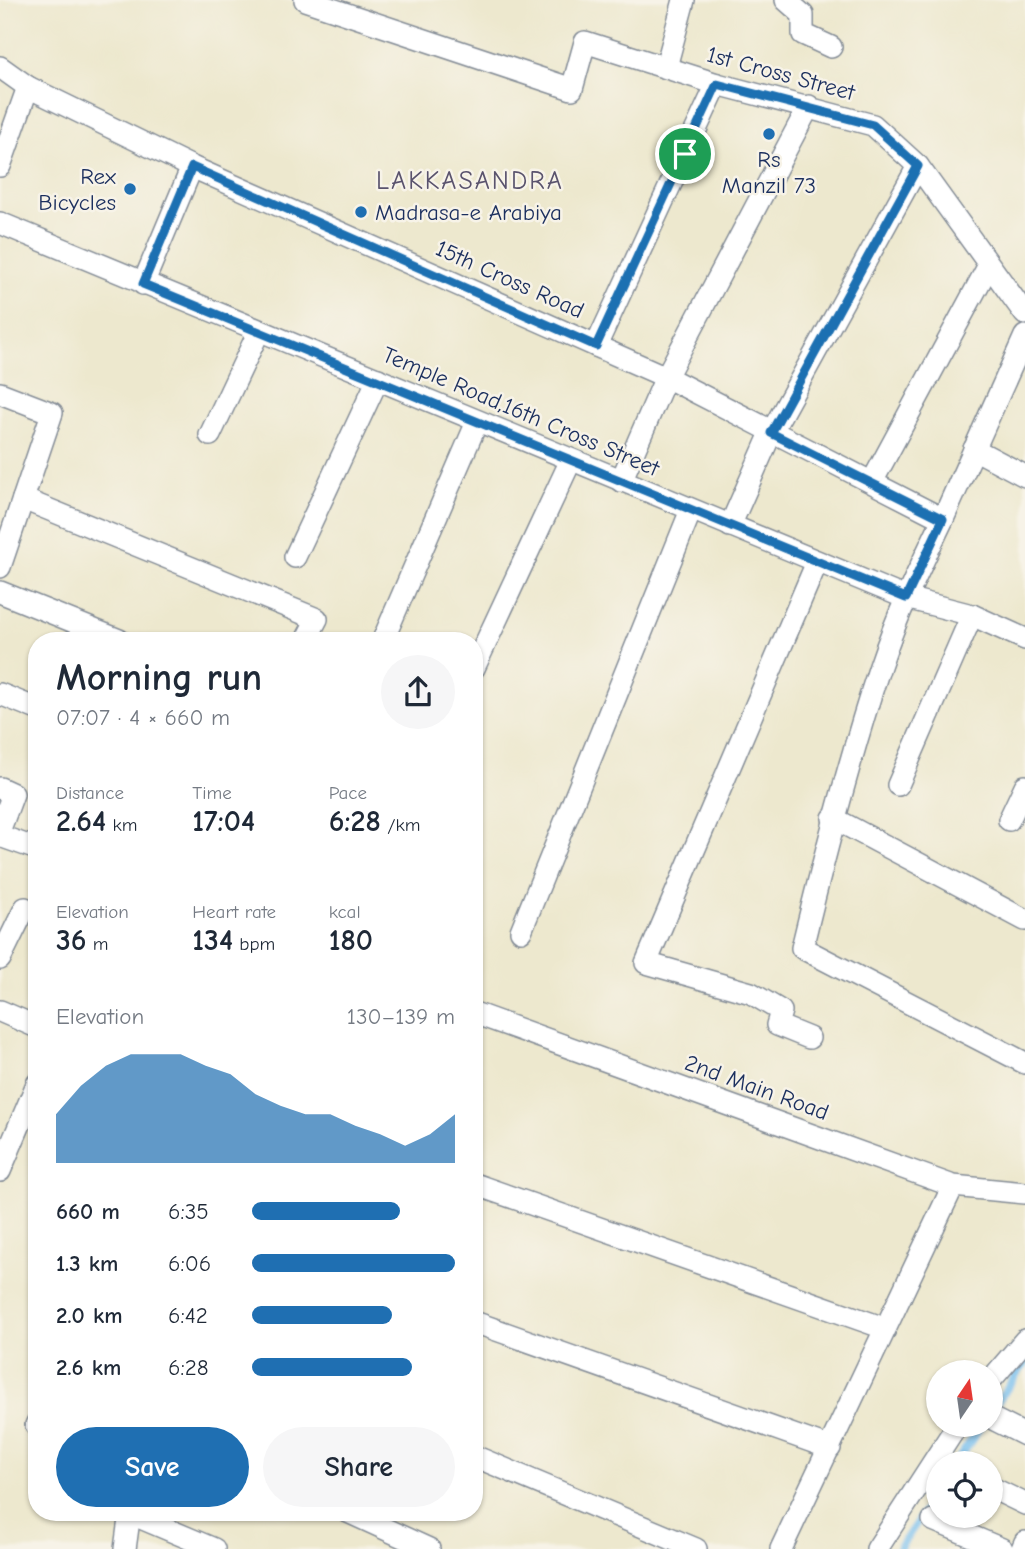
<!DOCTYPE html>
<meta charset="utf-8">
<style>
body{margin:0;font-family:"Comic Neue",sans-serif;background:#f6f6f7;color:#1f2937;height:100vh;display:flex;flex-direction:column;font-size:26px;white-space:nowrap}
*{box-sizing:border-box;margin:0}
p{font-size:23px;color:#747a83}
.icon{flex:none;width:38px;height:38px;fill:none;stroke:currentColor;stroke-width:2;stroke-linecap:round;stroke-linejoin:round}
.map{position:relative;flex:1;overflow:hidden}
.drawer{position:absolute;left:28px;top:632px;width:455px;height:889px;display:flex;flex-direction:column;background:#fff;border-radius:28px;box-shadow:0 2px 5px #0004}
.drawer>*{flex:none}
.needle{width:46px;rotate:13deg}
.fabs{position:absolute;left:926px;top:1360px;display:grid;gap:14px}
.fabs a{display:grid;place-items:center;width:77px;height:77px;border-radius:50%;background:#fff;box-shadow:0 2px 5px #0004;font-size:35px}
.pin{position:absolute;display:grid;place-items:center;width:60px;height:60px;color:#fff;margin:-30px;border:4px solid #fff;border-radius:50%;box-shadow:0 2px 7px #0007}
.round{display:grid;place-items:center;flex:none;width:74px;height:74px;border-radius:37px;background:#f6f6f7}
.head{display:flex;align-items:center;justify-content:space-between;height:119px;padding:0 28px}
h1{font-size:38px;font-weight:800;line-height:52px}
.metrics{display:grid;grid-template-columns:repeat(3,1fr);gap:10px;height:119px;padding:7px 28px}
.metrics div{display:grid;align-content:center}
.metrics b{font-size:30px;font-weight:800}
.metrics small{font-size:19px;font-weight:400}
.metrics p{font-size:19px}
.chart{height:196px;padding:14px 28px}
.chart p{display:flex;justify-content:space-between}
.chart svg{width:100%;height:126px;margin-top:7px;fill:#1f6fb2;opacity:.7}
.action{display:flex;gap:14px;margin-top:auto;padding:14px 28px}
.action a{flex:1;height:80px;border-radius:42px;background:#1f6fb2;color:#fff;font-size:28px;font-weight:800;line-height:80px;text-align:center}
.action a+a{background:#f6f6f7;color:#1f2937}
ul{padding:0 28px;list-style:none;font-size:23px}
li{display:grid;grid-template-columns:112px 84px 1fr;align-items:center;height:52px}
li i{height:18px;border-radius:9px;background:#1f6fb2}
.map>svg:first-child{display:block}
</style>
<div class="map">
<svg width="1025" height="1549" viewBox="0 0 1025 1549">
<rect width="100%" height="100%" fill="#f7f3e8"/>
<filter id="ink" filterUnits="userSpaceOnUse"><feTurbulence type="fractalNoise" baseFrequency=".0143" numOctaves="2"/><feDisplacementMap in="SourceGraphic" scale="14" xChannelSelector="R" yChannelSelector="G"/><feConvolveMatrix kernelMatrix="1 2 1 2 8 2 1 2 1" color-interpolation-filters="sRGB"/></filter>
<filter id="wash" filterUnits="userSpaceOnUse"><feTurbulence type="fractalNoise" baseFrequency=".00686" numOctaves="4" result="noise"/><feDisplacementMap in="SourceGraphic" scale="28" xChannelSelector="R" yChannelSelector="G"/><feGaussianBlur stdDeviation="1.57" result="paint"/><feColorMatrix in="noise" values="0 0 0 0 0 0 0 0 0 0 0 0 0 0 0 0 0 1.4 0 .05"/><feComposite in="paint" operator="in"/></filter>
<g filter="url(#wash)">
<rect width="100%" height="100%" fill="#ede8ce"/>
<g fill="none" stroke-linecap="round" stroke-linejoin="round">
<!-- stream -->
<g stroke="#77bfef" stroke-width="8">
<path d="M 990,1412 L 1025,1363"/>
<path d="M 956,1463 L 982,1424"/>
<path d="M 899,1549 L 938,1491"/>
</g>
</g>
</g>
<g filter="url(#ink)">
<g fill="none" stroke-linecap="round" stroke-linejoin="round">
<defs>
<g id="minor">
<path d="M 305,0 L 572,89 L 585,42 L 717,84 L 873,125 L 918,166 L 1025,314"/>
<path d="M 786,0 L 803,15 L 803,34 L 831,47"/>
<path d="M 0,67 L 28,87 L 192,167 L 666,377 L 943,519 L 1025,336"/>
<path d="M 666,67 L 684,0"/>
<path d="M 0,166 L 28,87"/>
<path d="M 0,223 L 906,598 L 972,615 L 1025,639"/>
<path d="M 143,284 L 192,167"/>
<path d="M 596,346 L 717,84"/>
<path d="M 0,393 L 52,413 L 0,567"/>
<path d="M 210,435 L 259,331"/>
<path d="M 974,449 L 1025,476"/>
<path d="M 621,481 L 666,377 L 809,106"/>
<path d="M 872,482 L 989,265"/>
<path d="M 23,499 L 317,619 L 306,640"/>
<path d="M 943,519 C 920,567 897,615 880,666 C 849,759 825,853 802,948 L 1025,1063"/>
<path d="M 730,526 L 771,433 L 918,166"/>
<path d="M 295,557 L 378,379"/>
<path d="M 0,592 L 119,640"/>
<path d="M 383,640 L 477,422"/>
<path d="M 474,668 L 571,460"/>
<path d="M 0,694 L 37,709"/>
<path d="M 898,785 L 972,615"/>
<path d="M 0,788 L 13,794 L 0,829"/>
<path d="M 833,818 L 1025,920"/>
<path d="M 1009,820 L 1025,786"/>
<path d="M 0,836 L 37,849"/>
<path d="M 521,931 L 691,510"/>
<path d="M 0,959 L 25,908"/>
<path d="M 0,1011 L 37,1027"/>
<path d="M 474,1013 L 953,1186 L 1025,1193"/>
<path d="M 809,1038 L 777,1025 L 781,1011 L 751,993 L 646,963 L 817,562"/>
<path d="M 0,1171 L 37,1084"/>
<path d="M 474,1184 L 884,1328"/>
<path d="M 474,1322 L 830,1448"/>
<path d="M 990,1381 L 1025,1340"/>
<path d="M 995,1420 L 1025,1435"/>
<path d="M 36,1425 L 37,1423"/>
<path d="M 474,1456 L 696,1549"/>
<path d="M 990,1487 L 1025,1504"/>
<path d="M 348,1512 L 429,1549"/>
<path d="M 129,1513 L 214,1549"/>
<path d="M 933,1520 L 1002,1549"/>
<path d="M 125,1549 L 130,1512"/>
<path d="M 781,1549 L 953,1186"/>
<path d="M 877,1549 L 958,1424"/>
<path d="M 1022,1549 L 1025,1542"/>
</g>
</defs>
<!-- minor casing -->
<use href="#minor" stroke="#848c96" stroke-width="24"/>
<!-- minor -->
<use href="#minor" stroke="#fff" stroke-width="21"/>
</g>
</g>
<g fill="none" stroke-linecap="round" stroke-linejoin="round" filter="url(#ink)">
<defs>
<path id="route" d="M 717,84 L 873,125 L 918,166 L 771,433 L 943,519 L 906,598 L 143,284 L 192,167 L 596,346 Z"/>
</defs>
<!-- route casing -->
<use href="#route" stroke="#fff" stroke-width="14"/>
<!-- route -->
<use href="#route" stroke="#1f6fb2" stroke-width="9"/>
</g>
<!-- markers -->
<g fill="#1f6fb2" stroke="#f7f3e8" stroke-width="2.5">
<circle cx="769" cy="134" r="7"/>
<circle cx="130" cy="189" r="7"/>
<circle cx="361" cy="212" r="7"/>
</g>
<g text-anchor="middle" stroke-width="5" stroke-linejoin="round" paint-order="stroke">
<!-- street labels -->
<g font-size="23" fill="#1b2f5e" stroke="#f7f3e8">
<text transform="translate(781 73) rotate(15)" y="8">1st Cross Street</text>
<text transform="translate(510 279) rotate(24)" y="8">15th Cross Road</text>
<text transform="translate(521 411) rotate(23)" y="8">Temple Road,16th Cross Street</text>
<text transform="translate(757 1087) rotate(20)" y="8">2nd Main Road</text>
</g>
<!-- poi labels -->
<g font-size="23" fill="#1b2f5e" stroke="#f7f3e8">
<text x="769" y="167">Rs<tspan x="769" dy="26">Manzil 73</tspan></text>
<text x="116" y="184" text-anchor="end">Rex<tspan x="116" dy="26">Bicycles</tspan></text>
<text x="375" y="220" text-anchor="start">Madrasa-e Arabiya</text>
</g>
<!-- quarter labels -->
<g font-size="26" letter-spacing="2" fill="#5a536d" stroke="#f7f3e8">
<text x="470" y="189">LAKKASANDRA</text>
</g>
</g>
</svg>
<div class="fabs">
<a><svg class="needle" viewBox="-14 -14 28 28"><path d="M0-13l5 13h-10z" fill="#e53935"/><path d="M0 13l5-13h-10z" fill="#747a83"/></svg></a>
<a><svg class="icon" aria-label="locate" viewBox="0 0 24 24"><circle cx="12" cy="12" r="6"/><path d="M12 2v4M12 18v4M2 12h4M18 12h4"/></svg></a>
</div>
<div class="pin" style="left:685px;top:154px;background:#1e9e55"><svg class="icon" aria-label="arrive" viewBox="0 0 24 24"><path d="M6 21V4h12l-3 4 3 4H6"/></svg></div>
<section class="drawer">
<div class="head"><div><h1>Morning run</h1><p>07:07 · 4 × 660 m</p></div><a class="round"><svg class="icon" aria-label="share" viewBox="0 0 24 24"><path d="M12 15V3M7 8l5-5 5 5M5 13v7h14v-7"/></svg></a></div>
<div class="metrics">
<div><p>Distance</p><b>2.64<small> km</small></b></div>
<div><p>Time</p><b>17:04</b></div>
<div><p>Pace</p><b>6:28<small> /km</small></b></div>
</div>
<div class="metrics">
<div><p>Elevation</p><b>36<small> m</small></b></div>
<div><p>Heart rate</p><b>134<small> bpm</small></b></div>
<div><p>kcal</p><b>180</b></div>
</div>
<div class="chart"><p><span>Elevation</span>130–139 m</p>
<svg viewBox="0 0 160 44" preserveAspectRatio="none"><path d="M0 44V27L10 17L20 10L30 6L40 6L50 6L60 10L70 13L80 20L90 24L100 27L110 27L120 31L130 34L140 38L150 34L160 27V44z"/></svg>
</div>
<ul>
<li><b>660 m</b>6:35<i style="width:73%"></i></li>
<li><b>1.3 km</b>6:06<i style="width:100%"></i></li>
<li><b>2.0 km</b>6:42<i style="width:69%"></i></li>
<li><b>2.6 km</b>6:28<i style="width:79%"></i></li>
</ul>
<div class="action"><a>Save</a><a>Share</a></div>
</section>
</div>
